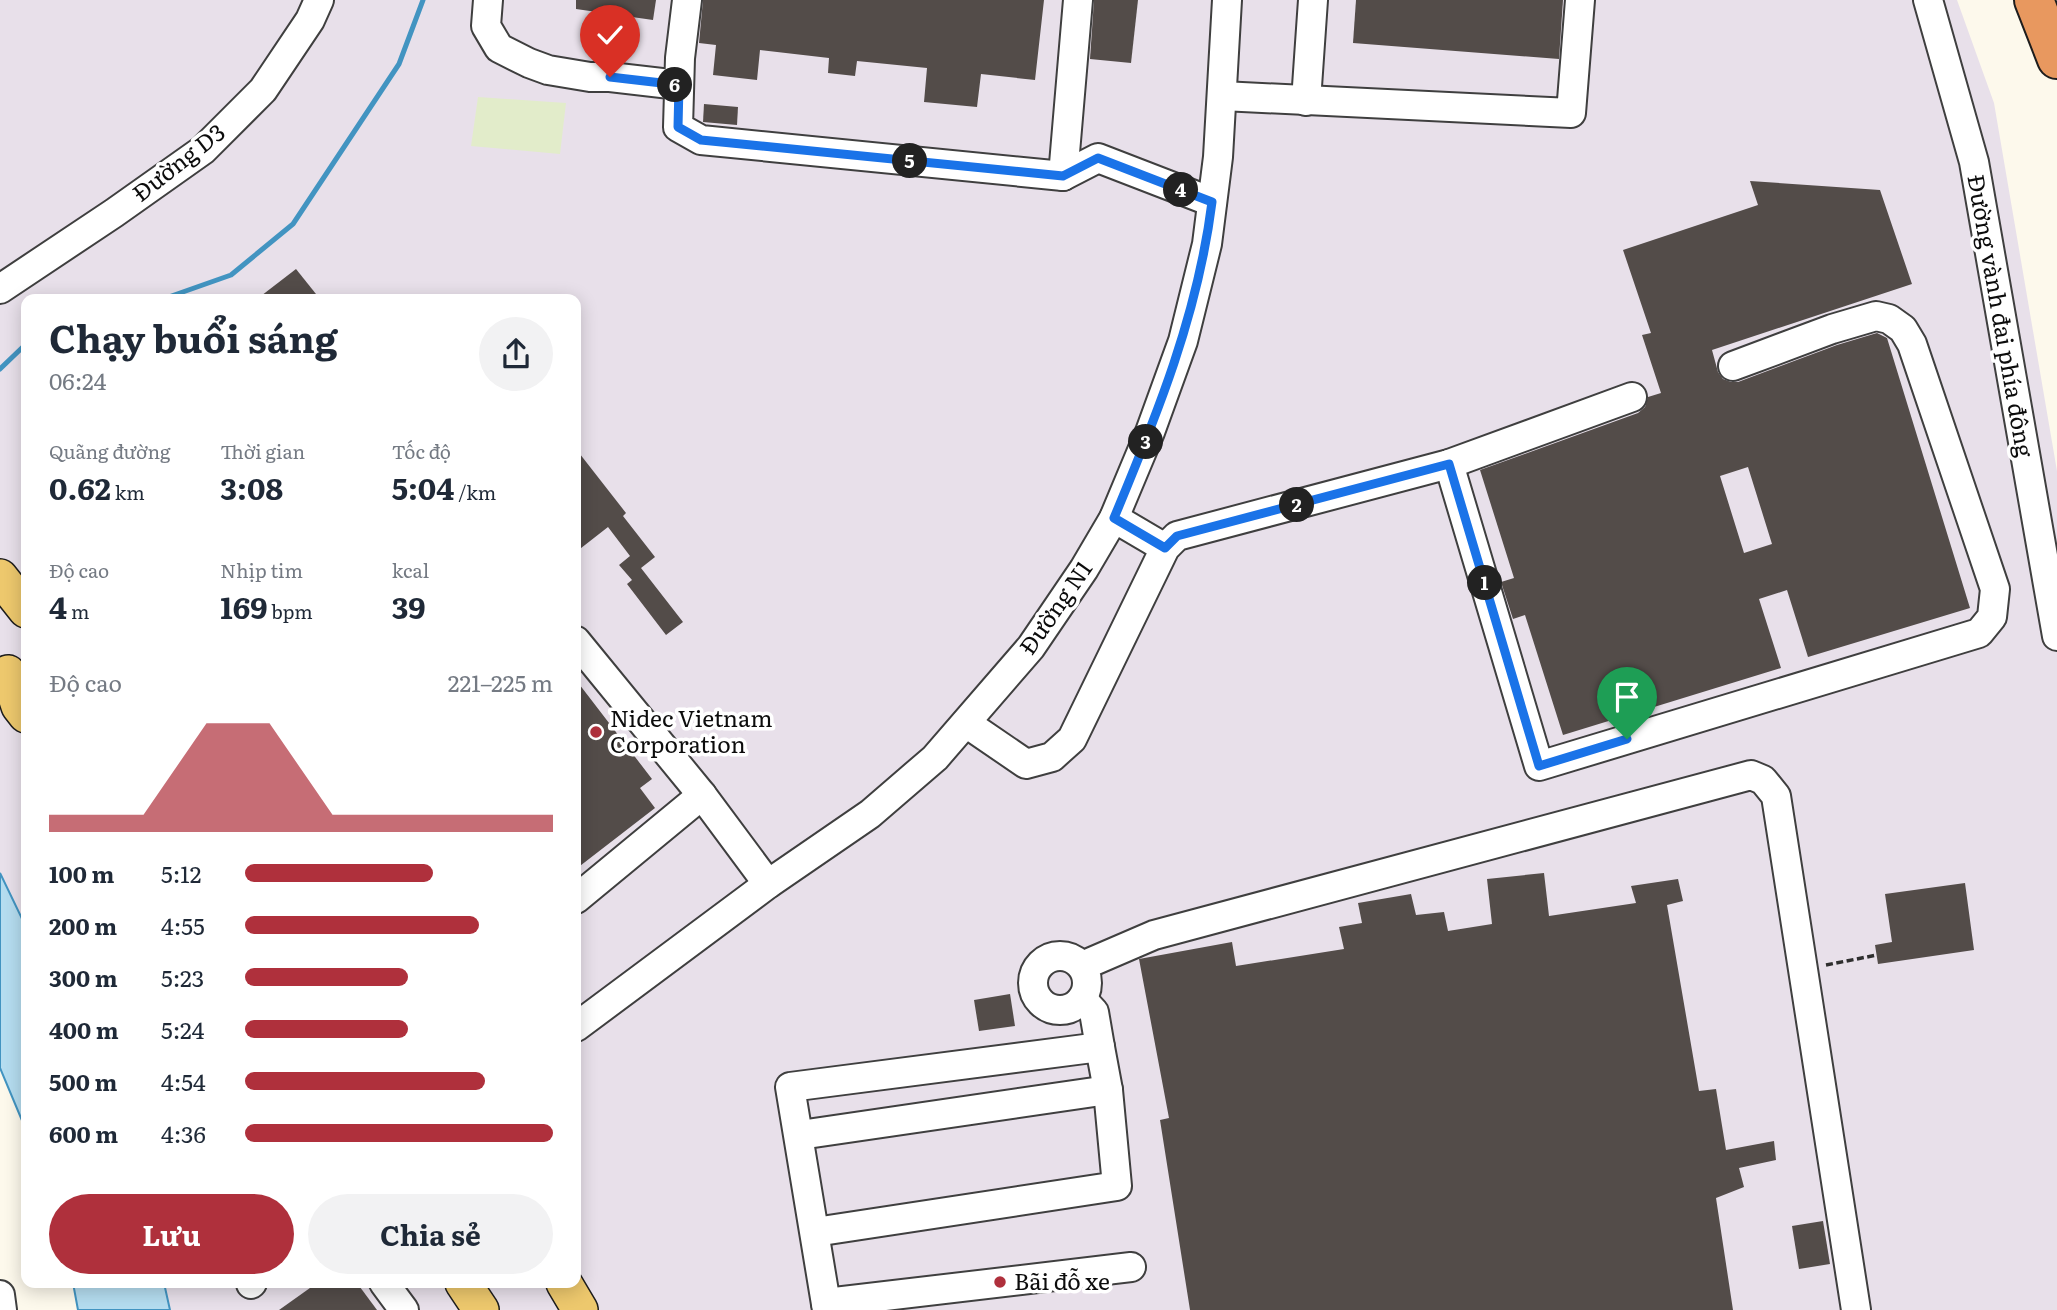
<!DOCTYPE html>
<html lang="vi">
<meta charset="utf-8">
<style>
body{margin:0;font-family:Literata,serif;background:#f2f2f3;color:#1f2937;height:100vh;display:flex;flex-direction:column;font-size:26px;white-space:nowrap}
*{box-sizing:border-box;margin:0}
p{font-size:23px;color:#747a83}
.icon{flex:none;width:38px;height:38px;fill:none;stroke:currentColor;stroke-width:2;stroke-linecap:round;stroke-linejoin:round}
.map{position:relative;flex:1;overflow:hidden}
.details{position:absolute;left:21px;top:294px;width:560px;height:994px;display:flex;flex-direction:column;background:#fff;border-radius:14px;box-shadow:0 4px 18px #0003}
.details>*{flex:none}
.pin{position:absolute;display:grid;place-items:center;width:60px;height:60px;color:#fff;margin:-72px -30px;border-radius:50% 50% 50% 0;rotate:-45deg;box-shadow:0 0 7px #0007}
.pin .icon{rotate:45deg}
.km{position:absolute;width:35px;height:35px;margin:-18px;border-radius:50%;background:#222;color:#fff;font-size:19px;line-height:35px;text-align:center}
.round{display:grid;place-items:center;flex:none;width:74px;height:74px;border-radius:37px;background:#f2f2f3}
.headline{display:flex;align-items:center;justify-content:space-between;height:119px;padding:0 28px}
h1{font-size:38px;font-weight:700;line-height:52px}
.stats{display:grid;grid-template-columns:repeat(3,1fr);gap:10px;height:119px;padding:7px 28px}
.stats div{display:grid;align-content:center}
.stats b{font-size:30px;font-weight:700}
.stats small{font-size:19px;font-weight:400}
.stats p{font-size:19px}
.chart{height:196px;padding:14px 28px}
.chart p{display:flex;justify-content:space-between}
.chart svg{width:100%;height:126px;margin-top:7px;fill:#af303c;opacity:.7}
.cta{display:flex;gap:14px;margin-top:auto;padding:14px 28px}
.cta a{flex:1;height:80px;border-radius:42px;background:#af303c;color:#fff;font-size:28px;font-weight:700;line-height:80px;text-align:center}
.cta a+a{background:#f2f2f3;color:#1f2937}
ul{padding:0 28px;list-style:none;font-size:23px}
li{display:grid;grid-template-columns:112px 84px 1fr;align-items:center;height:52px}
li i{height:18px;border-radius:9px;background:#af303c}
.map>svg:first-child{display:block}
</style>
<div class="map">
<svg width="2057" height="1310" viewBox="0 0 2057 1310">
<rect width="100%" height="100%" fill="#fdf9ec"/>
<!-- industrial -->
<path fill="#e8e0ea" d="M 0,0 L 1957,0 L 1994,103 L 2057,471 L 2057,1310 L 170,1310 L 164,1283 L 576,1283 L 576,299 L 26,299 L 26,927 L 0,873 Z"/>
<!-- pitch -->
<path fill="#e2ecca" d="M 478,97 L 566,103 L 560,154 L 471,146 Z"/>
<!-- water -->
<g fill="#b5ddf0" stroke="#4294c1" stroke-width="2">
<path d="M 0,873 L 26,927 L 26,1130 L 0,1068 Z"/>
<path d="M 73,1283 L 164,1283 L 170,1310 L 78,1310 Z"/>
</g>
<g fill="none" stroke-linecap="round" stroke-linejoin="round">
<!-- stream -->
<g stroke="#4294c1" stroke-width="5">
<path d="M 163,299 L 231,275 L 293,224 L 399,64 L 423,0"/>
<path d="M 0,369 L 26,344"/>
</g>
</g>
<!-- building -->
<g fill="#534c49" fill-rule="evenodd">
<path d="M 576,0 L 656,0 L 653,20 L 576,9 Z"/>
<path d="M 703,0 L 1044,0 L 1035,80 L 981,74 L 977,107 L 924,102 L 927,68 L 857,61 L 855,76 L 828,73 L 829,58 L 760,50 L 757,80 L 713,75 L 716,45 L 699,43 Z"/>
<path d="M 1094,0 L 1138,0 L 1131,63 L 1090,59 Z"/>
<path d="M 1356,0 L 1563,0 L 1559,59 L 1353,43 Z"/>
<path d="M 704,104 L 738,107 L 737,125 L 703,122 Z"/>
<path d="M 1750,181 L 1880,190 L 1912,284 L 1712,350 L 1718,372 L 1723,379 L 1731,382 L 1738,382 L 1837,345 L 1877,333 L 1887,338 L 1970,608 L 1808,657 L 1787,590 L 1759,599 L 1781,668 L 1563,735 L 1525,615 L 1513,619 L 1501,582 L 1514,578 L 1480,470 L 1638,413 L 1645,407 L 1648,397 L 1661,393 L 1642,335 L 1651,333 L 1623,250 L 1758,205 ZM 1748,467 L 1772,544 L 1744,553 L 1720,476 Z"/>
<path d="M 296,269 L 320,299 L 257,299 Z"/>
<path d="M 576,449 L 626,513 L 623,516 L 655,557 L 641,568 L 683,622 L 666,635 L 627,584 L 632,580 L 619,565 L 630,556 L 608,527 L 576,552 Z"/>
<path d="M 576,680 L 652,779 L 640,788 L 655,808 L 576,869 Z"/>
<path d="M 1544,873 L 1549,916 L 1636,903 L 1631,886 L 1678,879 L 1683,901 L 1667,905 L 1699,1091 L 1716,1089 L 1726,1150 L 1774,1141 L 1776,1160 L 1739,1168 L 1744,1187 L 1716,1198 L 1733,1310 L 1190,1310 L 1160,1120 L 1169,1118 L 1139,959 L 1232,942 L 1236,966 L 1344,949 L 1339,927 L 1362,923 L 1358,903 L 1411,894 L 1416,915 L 1444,912 L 1448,931 L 1492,924 L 1487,879 Z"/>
<path d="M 1965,883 L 1974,950 L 1878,964 L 1875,945 L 1892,942 L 1885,894 Z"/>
<path d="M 1010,994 L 1015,1026 L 979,1031 L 974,1000 Z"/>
<path d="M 1823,1221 L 1830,1264 L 1799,1269 L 1792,1226 Z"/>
<path d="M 317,1283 L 357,1283 L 377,1310 L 279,1310 Z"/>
</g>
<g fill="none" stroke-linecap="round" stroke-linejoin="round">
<defs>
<g id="minor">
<path d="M 488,0 L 486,26 L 499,48 L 529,63 L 548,70 L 590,77 L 610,77 L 679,85"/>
<path d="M 687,0 L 680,58 L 678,127 L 701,140 L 1063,176 L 1098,158 L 1212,202"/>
<path d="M 1928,0 L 1974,162 L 2057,636"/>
<path d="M 1222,96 L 1571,113 L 1580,0"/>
<path d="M 1306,101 L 1313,0"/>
<path d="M 1063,176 L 1078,0"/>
<path d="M 0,289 L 114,213 L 203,150 L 263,90 L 310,20 L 319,0"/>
<path d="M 1449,464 L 1539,766 L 1979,633 L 1992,617 L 1995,589 L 1912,344 L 1903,329 L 1889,319 L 1876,316 L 1832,329 L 1733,366"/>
<path d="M 1114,518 L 1165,548"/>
<path d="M 576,641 L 702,795 L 768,884"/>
<path d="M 966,723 L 1026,764 L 1052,757 L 1072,739 L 1165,548 L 1177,536 L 1449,464 L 1632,397"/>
<path d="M 576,899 L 702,795"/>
<circle cx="1060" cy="983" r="27"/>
<path d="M 1082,966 L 1154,935 L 1751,775 L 1763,780 L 1776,796 L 1856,1310"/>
<path d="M 576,1027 L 768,884 L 870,814 L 935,758 L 1031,647 L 1084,569 L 1114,518 L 1150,432 L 1183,341 L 1207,244 L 1218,157 L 1227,0"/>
<path d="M 800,1135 L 1108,1090"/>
<path d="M 815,1232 L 1117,1186 L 1108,1090 L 1100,1047 L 1094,1012 L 1082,999"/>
<path d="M 384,1283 L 404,1310"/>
<path d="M 251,1284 L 252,1283"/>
<path d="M 0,1295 L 2,1310"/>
<path d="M 826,1303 L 1131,1267"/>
<path d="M 827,1310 L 790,1087 L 1100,1047"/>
</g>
<g id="major">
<path d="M 0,577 L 26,610"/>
<path d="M 8,673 L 19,706 L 26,715"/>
<path d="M 463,1283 L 481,1310"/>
<path d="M 564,1283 L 580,1310"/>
</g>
<path id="highway" d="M 2034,0 L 2057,59"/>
</defs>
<!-- minor casing -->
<use href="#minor" stroke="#3f3f3f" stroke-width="32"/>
<!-- major casing -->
<use href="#major" stroke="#1d1d1d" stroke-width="38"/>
<!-- highway casing -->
<use href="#highway" stroke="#1d1d1d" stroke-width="42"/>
<!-- path -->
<path stroke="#2e2e2e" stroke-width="3.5" stroke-dasharray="7 3.5" stroke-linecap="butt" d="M 1826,965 L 1877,955"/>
<!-- minor -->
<use href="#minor" stroke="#fff" stroke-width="28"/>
<!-- major -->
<use href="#major" stroke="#edc86d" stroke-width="35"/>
<!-- highway -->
<use href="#highway" stroke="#e8985f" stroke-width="38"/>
</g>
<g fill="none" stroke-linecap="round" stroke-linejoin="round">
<defs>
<path id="route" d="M 610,77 L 679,85 L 678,127 L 701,140 L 1063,176 L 1098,158 L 1212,202 C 1198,314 1157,415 1114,518 L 1165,548 L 1177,536 L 1449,464 L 1539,766 L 1627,739"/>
</defs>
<!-- route casing -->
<use href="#route" stroke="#fff" stroke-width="14"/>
<!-- route -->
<use href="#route" stroke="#1a73e8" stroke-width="9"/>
</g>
<!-- markers -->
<g fill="#af303c" stroke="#fff" stroke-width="2.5">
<circle cx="596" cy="732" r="7"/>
<circle cx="1000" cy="1282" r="7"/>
</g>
<g text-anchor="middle" stroke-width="7" stroke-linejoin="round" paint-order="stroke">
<!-- street labels -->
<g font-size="23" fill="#0c0c0c" stroke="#fff">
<text transform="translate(179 163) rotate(-38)" y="8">Đường D3</text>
<text transform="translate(2000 316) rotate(80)" y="8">Đường vành đai phía đông</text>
<text transform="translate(1056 608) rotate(-55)" y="8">Đường N1</text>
</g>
<!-- poi labels -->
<g font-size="23" fill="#0c0c0c" stroke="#fff" text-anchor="start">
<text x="610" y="727">Nidec Vietnam<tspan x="610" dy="26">Corporation</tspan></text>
<text x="1014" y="1290">Bãi đỗ xe</text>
</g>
</g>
</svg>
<div class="pin" style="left:1627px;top:739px;background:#1e9e55"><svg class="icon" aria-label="arrive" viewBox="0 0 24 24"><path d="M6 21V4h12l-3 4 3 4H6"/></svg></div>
<div class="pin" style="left:610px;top:77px;background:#d93025"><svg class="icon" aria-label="check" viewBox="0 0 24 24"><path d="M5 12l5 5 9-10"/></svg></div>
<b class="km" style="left:1485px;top:583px">1</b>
<b class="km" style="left:1297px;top:505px">2</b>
<b class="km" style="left:1146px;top:442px">3</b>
<b class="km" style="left:1181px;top:190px">4</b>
<b class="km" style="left:910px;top:161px">5</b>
<b class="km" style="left:675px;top:85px">6</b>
<section class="details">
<div class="headline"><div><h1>Chạy buổi sáng</h1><p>06:24</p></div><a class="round"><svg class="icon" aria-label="share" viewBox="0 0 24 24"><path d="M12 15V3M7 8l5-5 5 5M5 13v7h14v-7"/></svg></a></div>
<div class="stats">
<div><p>Quãng đường</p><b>0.62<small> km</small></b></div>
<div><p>Thời gian</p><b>3:08</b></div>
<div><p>Tốc độ</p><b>5:04<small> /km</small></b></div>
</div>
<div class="stats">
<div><p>Độ cao</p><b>4<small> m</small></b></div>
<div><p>Nhịp tim</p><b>169<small> bpm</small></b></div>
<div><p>kcal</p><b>39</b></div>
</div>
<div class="chart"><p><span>Độ cao</span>221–225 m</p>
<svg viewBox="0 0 160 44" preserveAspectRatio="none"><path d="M0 44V38L10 38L20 38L30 38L40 22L50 6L60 6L70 6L80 22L90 38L100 38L110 38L120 38L130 38L140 38L150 38L160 38V44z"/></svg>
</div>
<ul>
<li><b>100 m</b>5:12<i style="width:61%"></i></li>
<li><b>200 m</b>4:55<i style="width:76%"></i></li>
<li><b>300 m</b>5:23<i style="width:53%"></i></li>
<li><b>400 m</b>5:24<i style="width:53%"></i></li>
<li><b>500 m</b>4:54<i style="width:78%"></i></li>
<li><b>600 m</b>4:36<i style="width:100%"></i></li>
</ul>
<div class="cta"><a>Lưu</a><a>Chia sẻ</a></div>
</section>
</div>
